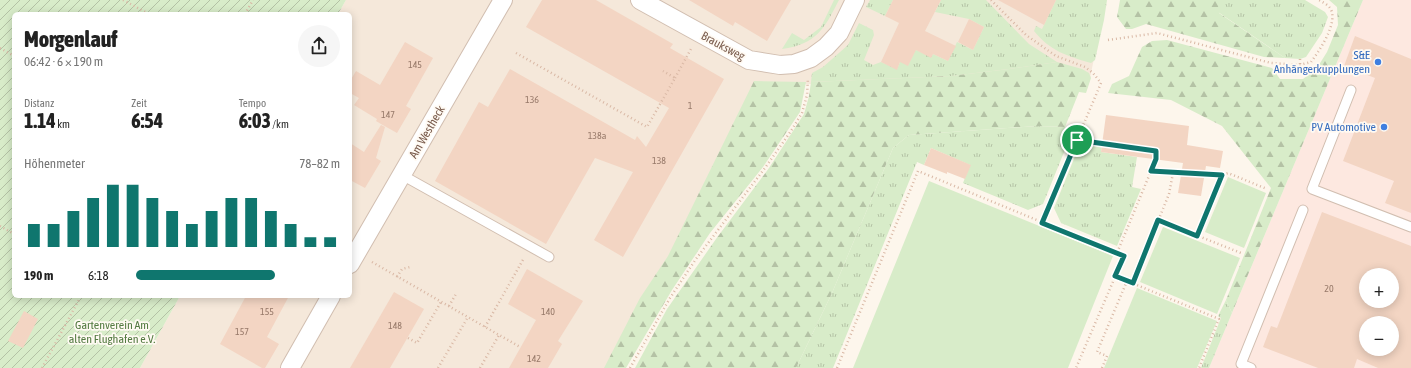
<!DOCTYPE html>
<html lang="de">
<meta charset="utf-8">
<style>
body{margin:0;font-family:"Asap Condensed",sans-serif;background:#f6f6f6;color:#222;height:100vh;display:flex;flex-direction:column;font-size:15px;white-space:nowrap}
*{box-sizing:border-box;margin:0}
p{font-size:13px;color:#767676}
.icon{flex:none;width:22px;height:22px;fill:none;stroke:currentColor;stroke-width:2;stroke-linecap:round;stroke-linejoin:round}
.map{position:relative;flex:1;overflow:hidden}
.drawer{position:absolute;left:12px;top:12px;width:340px;height:286px;display:flex;flex-direction:column;background:#fff;border-radius:6px;box-shadow:0 2px 10px #0003}
.drawer>*{flex:none}
.fabs{position:absolute;left:1359px;top:268px;display:grid;gap:8px}
.fabs a{display:grid;place-items:center;width:40px;height:40px;border-radius:50%;background:#fff;box-shadow:0 2px 10px #0003;font-size:20px}
.pin{position:absolute;display:grid;place-items:center;width:34px;height:34px;color:#fff;margin:-17px;border:2px solid #fff;border-radius:50%;box-shadow:0 1px 4px #0007}
.round{display:grid;place-items:center;flex:none;width:42px;height:42px;border-radius:21px;background:#f6f6f6}
.summary{display:flex;align-items:center;justify-content:space-between;height:68px;padding:0 12px}
h1{font-size:22px;font-weight:800;line-height:30px}
.metrics{display:grid;grid-template-columns:repeat(3,1fr);gap:6px;height:68px;padding:4px 12px}
.metrics div{display:grid;align-content:center}
.metrics b{font-size:20px;font-weight:800}
.metrics small{font-size:11px;font-weight:400}
.metrics p{font-size:11px}
.chart{height:112px;padding:8px 12px}
.chart p{display:flex;justify-content:space-between}
.chart svg{width:100%;height:72px;margin-top:4px;stroke:#0f766e;stroke-width:6}
ul{padding:0 12px;list-style:none;font-size:13px}
li{display:grid;grid-template-columns:64px 48px 1fr;align-items:center;height:30px}
li i{height:10px;border-radius:5px;background:#0f766e}
.map>svg:first-child{display:block}
</style>
<div class="map">
<svg width="1411" height="368" viewBox="0 0 1411 368">
<defs>
<pattern id="grass-tufts" width="24" height="20" patternUnits="userSpaceOnUse"><rect width="24" height="20" fill="#d8ecc9"/><path d="M3 7l-1-3M5 7V3M7 7l1-3M15 17l-1-3M17 17v-4M19 17l1-3" fill="none" stroke="#b4c2a5"/></pattern>
<pattern id="forest-firs" width="22" height="20" patternUnits="userSpaceOnUse"><rect width="22" height="20" fill="#d8ecc9"/><path d="M5 1l3.5 6h-7zM16 11l3.5 6h-7z" fill="#b4c2a5"/></pattern>
<pattern id="garden-furrows" width="10" height="10" patternUnits="userSpaceOnUse"><rect width="10" height="10" fill="#d8ecc9"/><path d="M-1 1l2-2M0 10L10 0M9 11l2-2" fill="none" stroke="#b4c2a5"/></pattern>
</defs>
<rect width="100%" height="100%" fill="#fdf6ec"/>
<!-- residential -->
<path fill="#f5e8da" d="M 346,0 L 1106,0 L 1090,78 L 760,85 L 617,368 L 140,368 L 180,296 L 350,296 L 350,14 L 338,14 Z"/>
<!-- commercial -->
<path fill="#fde8e0" fill-rule="evenodd" d="M 1363,0 L 1411,0 L 1411,368 L 1209,368 ZM 1366,275 L 1392,275 L 1392,301 L 1366,301 ZM 1366,323 L 1392,323 L 1392,349 L 1366,349 Z"/>
<!-- grass -->
<g fill="url(#grass-tufts)">
<path d="M 834,0 L 839,0 C 824,29 817,44 782,49 L 792,33 L 804,40 L 821,27 Z"/>
<path d="M 870,0 L 893,0 L 885,16 L 866,7 Z"/>
<path d="M 941,0 L 986,0 L 1029,44 L 1057,62 L 1009,69 L 951,76 L 811,82 L 812,73 L 823,67 L 848,45 L 859,23 L 873,30 L 874,35 L 864,60 L 873,65 L 881,62 L 897,69 L 900,62 L 916,50 L 931,57 L 933,54 L 948,61 L 957,42 L 973,50 L 984,27 L 969,19 L 935,12 Z"/>
<path d="M 1056,0 L 1107,0 L 1104,20 L 1095,60 L 1091,63 C 1067,56 1050,51 1034,31 L 1036,26 L 1042,29 Z"/>
<path d="M 1218,0 L 1305,0 L 1325,12 L 1328,17 L 1322,33 L 1306,57 L 1300,59 L 1285,58 L 1218,12 Z"/>
<path d="M 1037,126 L 1065,127 L 1073,130 L 1043,204 L 1028,210 L 963,183 L 970,165 L 931,148 L 924,165 L 917,162 L 833,368 L 796,368 L 832,293 L 893,148 L 909,135 Z"/>
<path d="M 1080,144 L 1102,146 L 1101,152 L 1137,157 L 1132,187 L 1141,189 L 1117,246 L 1061,223 L 1054,208 Z"/>
<path d="M 1226,300 L 1232,313 L 1209,368 L 1201,368 L 1221,318 L 1218,316 Z"/>
</g>
<!-- forest -->
<g fill="url(#forest-firs)">
<path d="M 1120,0 L 1218,0 L 1219,13 L 1285,58 L 1264,57 L 1146,24 L 1132,29 L 1126,29 L 1117,17 Z"/>
<path d="M 1329,0 L 1363,0 L 1232,313 L 1226,300 L 1271,188 L 1222,126 L 1171,100 L 1108,93 L 1112,84 L 1129,76 L 1142,47 L 1152,41 L 1167,40 L 1272,68 L 1280,79 L 1303,79 L 1317,68 L 1327,52 L 1338,25 L 1337,7 Z"/>
<path d="M 1057,62 L 1082,69 L 1089,73 L 1091,78 L 1086,93 L 1079,92 L 1065,127 L 1037,126 L 909,135 L 893,148 L 832,293 L 796,368 L 635,368 L 667,309 L 716,239 L 769,168 L 804,114 L 809,96 L 811,82 L 951,76 L 1009,69 Z"/>
<path d="M 754,81 L 806,82 L 800,112 L 763,167 L 710,233 L 672,290 L 626,368 L 604,368 L 640,298 L 668,256 Z"/>
</g>
<!-- garden -->
<path fill="url(#garden-furrows)" d="M 0,0 L 346,0 L 338,14 L 14,14 L 14,296 L 180,296 L 140,368 L 0,368 Z"/>
<!-- pitch -->
<g fill="#d8ecc9">
<path d="M 1228,177 L 1266,193 L 1244,248 L 1205,232 Z"/>
<path d="M 929,181 L 1113,256 L 1068,368 L 853,368 Z"/>
<path d="M 1163,227 L 1240,258 L 1217,314 L 1140,282 Z"/>
<path d="M 1137,288 L 1217,321 L 1197,368 L 1104,368 Z"/>
</g>
<!-- building -->
<g fill="#f3d5c3" fill-rule="evenodd">
<path d="M 542,0 L 596,0 L 673,44 L 670,48 L 724,79 L 623,257 L 594,240 L 633,172 L 595,158 L 546,244 L 435,181 L 479,102 L 488,107 L 510,69 L 635,140 L 637,136 L 646,147 L 669,108 L 526,27 Z"/>
<path d="M 689,0 L 791,0 L 767,41 L 735,22 L 733,26 Z"/>
<path d="M 893,0 L 941,0 L 925,31 L 956,46 L 948,61 L 933,54 L 931,58 L 916,50 L 908,66 L 900,62 L 897,70 L 881,62 L 899,23 L 885,16 Z"/>
<path d="M 998,0 L 1056,0 L 1044,25 Z"/>
<path d="M 969,19 L 984,27 L 973,50 L 958,42 Z"/>
<path d="M 1355,36 L 1411,59 L 1411,213 L 1385,203 L 1394,181 L 1343,161 L 1375,78 L 1344,66 Z"/>
<path d="M 405,42 L 433,58 L 406,106 L 411,109 L 397,133 L 381,124 L 376,121 L 377,119 L 354,105 L 359,98 L 350,93 L 350,81 L 356,71 L 380,85 Z"/>
<path d="M 1106,115 L 1189,126 L 1187,145 L 1223,151 L 1220,168 L 1206,166 L 1201,196 L 1178,193 L 1183,163 L 1101,152 Z"/>
<path d="M 381,125 L 385,127 L 376,158 L 381,161 L 365,188 L 350,180 L 350,143 L 364,152 Z"/>
<path d="M 931,148 L 971,165 L 965,179 L 947,172 L 947,174 L 924,165 Z"/>
<path d="M 1322,212 L 1411,246 L 1411,368 L 1378,368 L 1357,359 L 1354,368 L 1318,368 L 1263,347 L 1271,326 L 1277,328 ZM 1366,275 L 1392,275 L 1392,301 L 1366,301 ZM 1366,323 L 1392,323 L 1392,349 L 1366,349 Z"/>
<path d="M 527,269 L 583,301 L 558,341 L 562,344 L 548,368 L 509,368 L 536,320 L 508,304 Z"/>
<path d="M 394,292 L 424,309 L 390,368 L 350,368 Z"/>
<path d="M 246,296 L 289,296 L 267,337 L 279,344 L 265,368 L 262,368 L 220,344 Z"/>
<path d="M 24,311 L 38,319 L 23,348 L 8,341 Z"/>
</g>
<g fill="none" stroke-linecap="round" stroke-linejoin="round">
<defs>
<g id="service">
<path d="M 1351,90 L 1312,189 L 1411,227"/>
<path d="M 402,175 L 549,257"/>
<path d="M 1251,368 L 1241,364 L 1303,210"/>
</g>
<g id="minor">
<path d="M 640,0 L 749,60 L 780,65 L 794,64 L 811,58 L 826,47 L 839,33 L 855,0"/>
<path d="M 350,264 L 503,0"/>
<path d="M 290,368 L 331,296"/>
</g>
</defs>
<!-- service casing -->
<use href="#service" stroke="#d1beb0" stroke-width="11"/>
<!-- minor casing -->
<use href="#minor" stroke="#d1beb0" stroke-width="20"/>
<!-- path -->
<g stroke="#d9b8a5" stroke-width="2.5" stroke-dasharray="1 3" stroke-linecap="butt">
<path d="M 123,0 L 149,14"/>
<path d="M 991,0 L 1026,35 L 1056,56 L 1085,67 L 1093,73 L 1101,83 L 1042,223"/>
<path d="M 245,14 L 253,0"/>
<path d="M 1108,40 L 1157,33 L 1271,63 L 1300,65 L 1311,62 C 1319,51 1335,28 1332,13 C 1331,6 1324,3 1319,0"/>
<path d="M 0,48 L 14,56"/>
<path d="M 516,53 L 647,127 L 675,78 L 663,71"/>
<path d="M 1300,59 L 1300,65"/>
<path d="M 675,78 L 691,49"/>
<path d="M 1077,139 L 1156,151 L 1156,159 L 1117,253"/>
<path d="M 1151,171 L 1222,175 L 1228,173 L 1267,189"/>
<path d="M 1158,220 L 1241,253"/>
<path d="M 0,226 L 14,234"/>
<path d="M 1197,236 L 1222,175"/>
<path d="M 372,262 L 520,347"/>
<path d="M 1115,276 L 1219,319 L 1199,368"/>
<path d="M 397,277 L 402,269 L 410,267"/>
<path d="M 1133,283 L 1169,194 L 1173,173"/>
<path d="M 449,306 L 456,294"/>
<path d="M 485,327 L 524,258"/>
<path d="M 408,338 L 417,343 L 441,302"/>
<path d="M 42,368 L 81,296"/>
<path d="M 438,368 L 468,317"/>
<path d="M 480,368 L 499,335"/>
<path d="M 630,368 L 670,298 L 696,259 L 765,168 L 791,131 L 802,113 L 807,95 L 808,78"/>
<path d="M 837,368 L 918,171 L 1124,256 L 1076,368"/>
<path d="M 1102,368 L 1107,356 L 1097,352 L 1127,281"/>
</g>
<!-- service -->
<use href="#service" stroke="#fff" stroke-width="9"/>
<!-- minor -->
<use href="#minor" stroke="#fff" stroke-width="18"/>
</g>
<g fill="none" stroke-linecap="round" stroke-linejoin="round">
<defs>
<path id="route" d="M 1077,140 L 1156,151 L 1156,159 L 1151,171 L 1222,175 L 1197,236 L 1158,220 L 1133,283 L 1115,276 L 1124,256 L 1042,223 Z"/>
</defs>
<!-- route casing -->
<use href="#route" stroke="#fff" stroke-width="8"/>
<!-- route -->
<use href="#route" stroke="#0f766e" stroke-width="5"/>
</g>
<!-- markers -->
<g fill="#3f7fe0" stroke="#fffaf3" stroke-width="1.5">
<circle cx="1378" cy="62" r="4"/>
<circle cx="1384" cy="127" r="4"/>
</g>
<g text-anchor="middle" stroke-width="3.5" stroke-linejoin="round" paint-order="stroke">
<!-- number labels -->
<g font-size="10" fill="#987a6a">
<text x="415" y="68">145</text>
<text x="532" y="103">136</text>
<text x="690" y="109">1</text>
<text x="388" y="118">147</text>
<text x="597" y="139">138a</text>
<text x="659" y="164">138</text>
<text x="1329" y="292">20</text>
<text x="267" y="315">155</text>
<text x="548" y="315">140</text>
<text x="395" y="329">148</text>
<text x="242" y="335">157</text>
<text x="534" y="362">142</text>
</g>
<!-- street labels -->
<g font-size="12" fill="#7a5c4d" stroke="#fffaf3">
<text transform="translate(723 46) rotate(28)" y="4">Brauksweg</text>
<text transform="translate(427 132) rotate(-60)" y="4">Am Westheck</text>
</g>
<!-- shop labels -->
<g font-size="12" fill="#366cbe" stroke="#fffaf3" text-anchor="end">
<text x="1370" y="59">S&amp;E<tspan x="1370" dy="14">Anhängerkupplungen</tspan></text>
<text x="1376" y="131">PV Automotive</text>
</g>
<!-- park labels -->
<g font-size="12" fill="#537a41" stroke="#fffaf3">
<text x="112" y="329">Gartenverein Am<tspan x="112" dy="14">alten Flughafen e.V.</tspan></text>
</g>
</g>
</svg>
<div class="fabs">
<a>+</a>
<a>−</a>
</div>
<div class="pin" style="left:1077px;top:140px;background:#1e9e55"><svg class="icon" aria-label="arrive" viewBox="0 0 24 24"><path d="M6 21V4h12l-3 4 3 4H6"/></svg></div>
<section class="drawer">
<div class="summary"><div><h1>Morgenlauf</h1><p>06:42 · 6 × 190 m</p></div><a class="round"><svg class="icon" aria-label="share" viewBox="0 0 24 24"><path d="M12 15V3M7 8l5-5 5 5M5 13v7h14v-7"/></svg></a></div>
<div class="metrics">
<div><p>Distanz</p><b>1.14<small> km</small></b></div>
<div><p>Zeit</p><b>6:54</b></div>
<div><p>Tempo</p><b>6:03<small> /km</small></b></div>
</div>
<div class="chart"><p><span>Höhenmeter</span>78–82 m</p>
<svg viewBox="0 0 160 44" preserveAspectRatio="none"><path d="M5 44V30M15 44V30M25 44V22M35 44V14M45 44V6M55 44V6M65 44V14M75 44V22M85 44V30M95 44V22M105 44V14M115 44V14M125 44V22M135 44V30M145 44V38M155 44V38"/></svg>
</div>
<ul>
<li><b>190 m</b>6:18<i style="width:68%"></i></li>
</ul>
</section>
</div>
